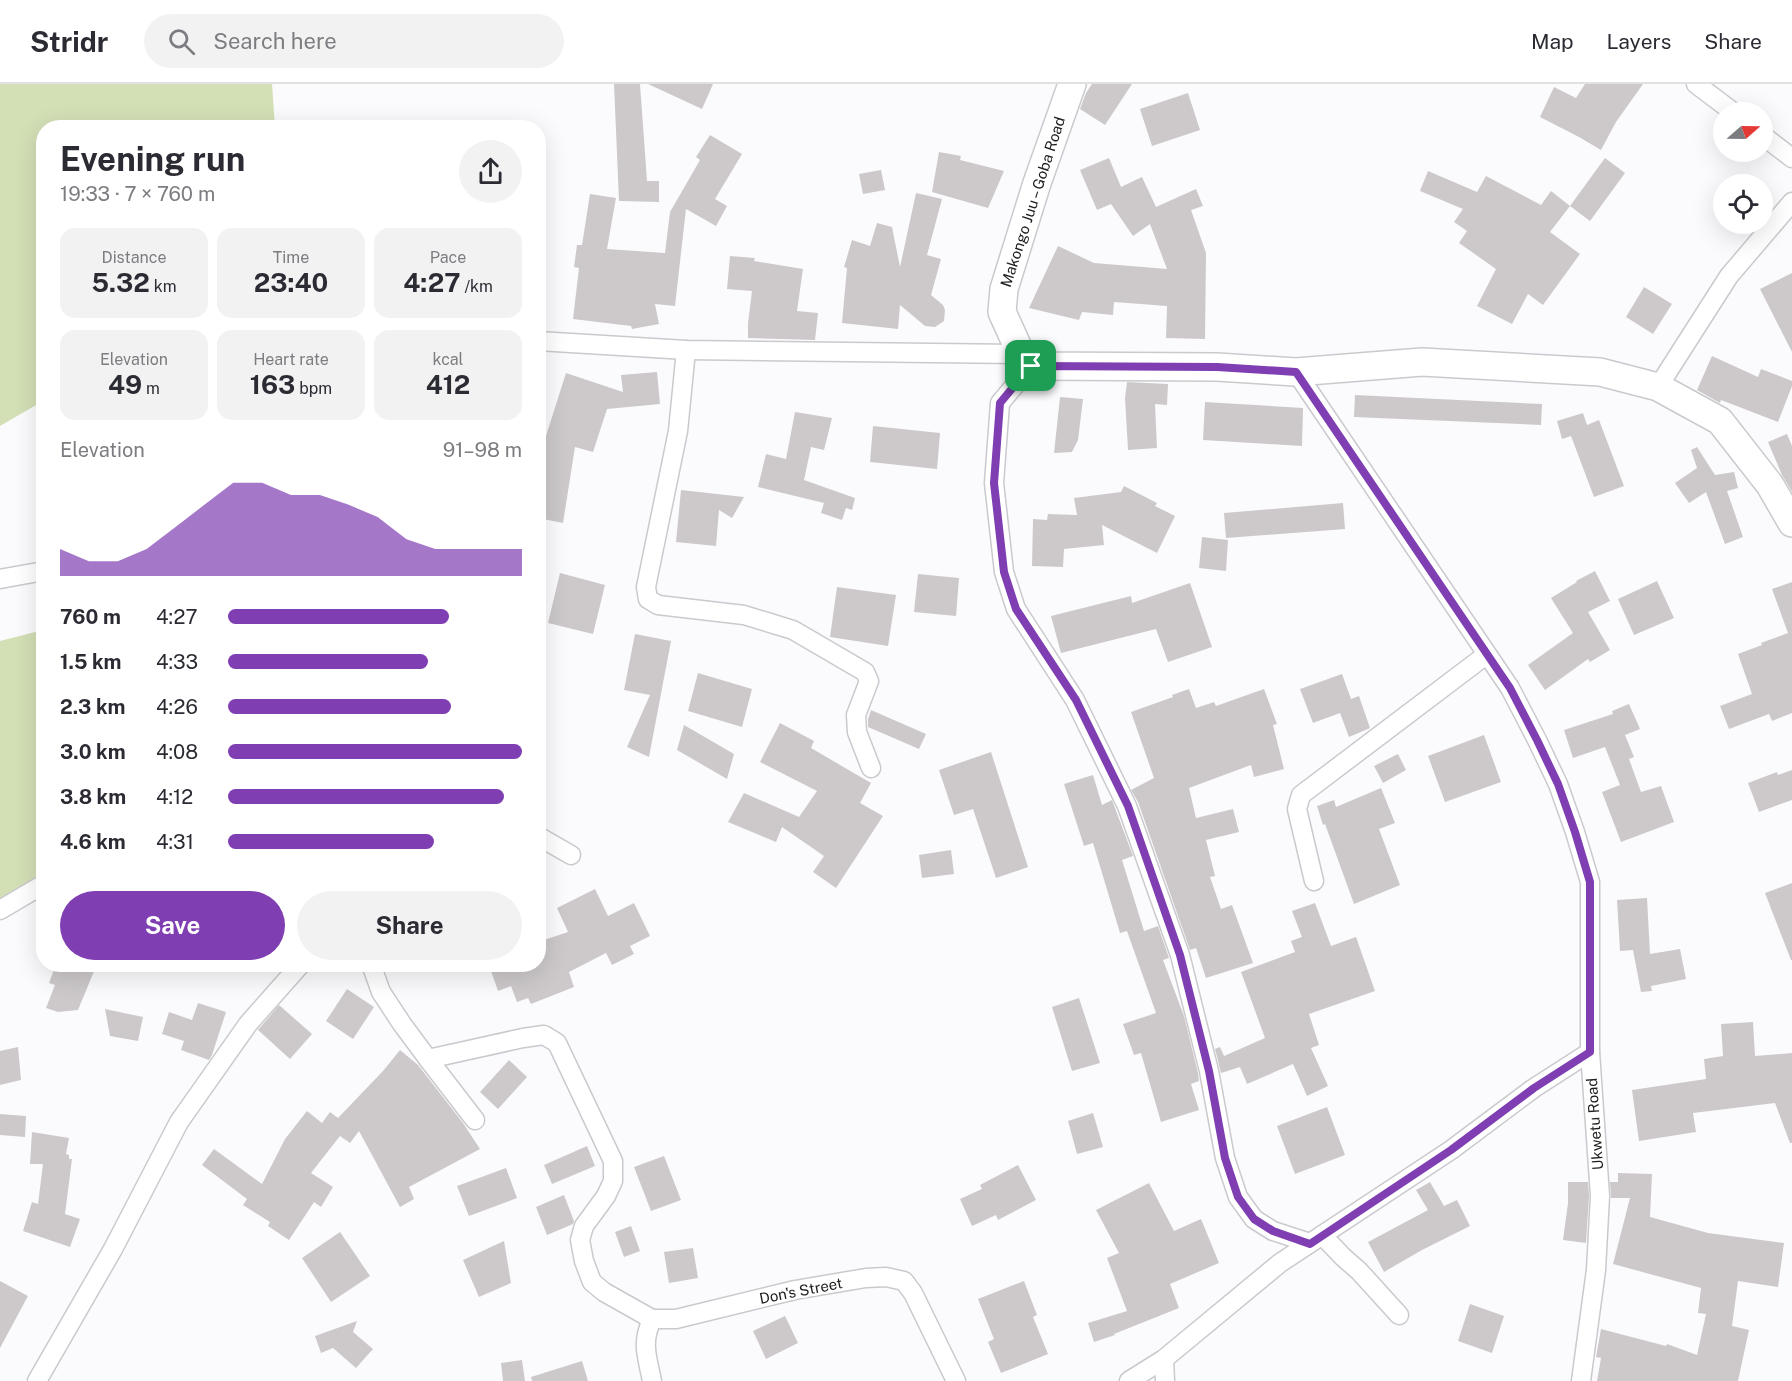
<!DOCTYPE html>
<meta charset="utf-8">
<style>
body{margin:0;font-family:"Public Sans",sans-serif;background:#f2f2f3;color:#2b2b33;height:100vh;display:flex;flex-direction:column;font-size:22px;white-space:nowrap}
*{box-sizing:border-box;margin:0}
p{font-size:20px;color:#7c7c81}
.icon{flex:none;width:33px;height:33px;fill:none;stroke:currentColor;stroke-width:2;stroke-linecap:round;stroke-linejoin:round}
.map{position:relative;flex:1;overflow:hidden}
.side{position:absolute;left:36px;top:36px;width:510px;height:852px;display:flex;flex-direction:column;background:#fff;border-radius:24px;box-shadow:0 6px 24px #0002}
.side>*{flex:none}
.needle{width:39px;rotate:70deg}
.controls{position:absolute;left:1713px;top:18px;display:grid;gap:12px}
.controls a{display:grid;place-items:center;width:60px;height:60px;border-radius:50%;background:#fff;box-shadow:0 6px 24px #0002;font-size:30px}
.pin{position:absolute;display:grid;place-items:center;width:51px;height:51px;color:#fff;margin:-26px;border-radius:12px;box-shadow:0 3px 9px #0006}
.round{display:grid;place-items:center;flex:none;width:63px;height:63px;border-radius:32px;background:#f2f2f3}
.overview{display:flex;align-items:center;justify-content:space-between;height:102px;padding:0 24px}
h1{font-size:33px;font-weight:700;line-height:45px}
.stats{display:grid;grid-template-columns:repeat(3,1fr);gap:9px;height:102px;padding:6px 24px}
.stats div{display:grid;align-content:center;border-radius:15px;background:#f2f2f3;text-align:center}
.stats b{font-size:26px;font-weight:700}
.stats small{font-size:16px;font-weight:400}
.stats p{font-size:16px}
.chart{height:168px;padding:12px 24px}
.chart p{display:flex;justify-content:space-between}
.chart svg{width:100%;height:108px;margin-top:6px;fill:#7f3eb2;opacity:.7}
.action{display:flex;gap:12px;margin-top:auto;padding:12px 24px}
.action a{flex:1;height:69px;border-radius:36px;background:#7f3eb2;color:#fff;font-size:24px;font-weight:700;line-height:69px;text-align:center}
.action a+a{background:#f2f2f3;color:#2b2b33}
ul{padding:0 24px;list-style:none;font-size:20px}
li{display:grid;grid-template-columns:96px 72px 1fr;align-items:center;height:45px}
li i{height:15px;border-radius:8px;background:#7f3eb2}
header{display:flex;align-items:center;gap:36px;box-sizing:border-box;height:84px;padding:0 30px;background:#fff;border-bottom:2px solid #e1e1e2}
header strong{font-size:28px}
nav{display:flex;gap:33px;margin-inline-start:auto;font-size:21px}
.search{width:420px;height:54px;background:#f2f2f3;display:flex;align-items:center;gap:15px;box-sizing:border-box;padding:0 21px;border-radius:33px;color:#7c7c81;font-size:22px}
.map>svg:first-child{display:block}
</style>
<header>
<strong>Stridr</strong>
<div class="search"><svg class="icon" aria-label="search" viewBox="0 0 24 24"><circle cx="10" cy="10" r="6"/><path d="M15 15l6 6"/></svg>Search here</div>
<nav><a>Map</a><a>Layers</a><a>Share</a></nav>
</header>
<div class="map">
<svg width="1792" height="1297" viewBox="0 0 1792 1297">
<rect width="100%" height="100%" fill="#fbfbfe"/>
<!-- green -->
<g fill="#d3dfb5">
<path d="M 0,0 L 272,0 L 275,43 L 44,44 L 43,317 L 0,342 Z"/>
<path d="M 43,546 L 43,796 L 0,824 L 0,557 Z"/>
</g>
<!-- building -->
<g fill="#cdc9cb">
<path d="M 614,0 L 640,0 L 647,97 L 659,97 L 659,118 L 619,117 Z"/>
<path d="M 648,0 L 713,0 L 702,25 Z"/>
<path d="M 1092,0 L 1132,0 L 1105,41 L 1080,25 L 1086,9 Z"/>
<path d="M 1585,0 L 1643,0 L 1616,38 L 1601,66 L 1579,53 L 1540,33 L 1554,3 L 1576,14 Z"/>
<path d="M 1188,9 L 1200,46 L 1152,62 L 1140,25 Z"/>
<path d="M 710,51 L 742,70 L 715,115 L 727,122 L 716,142 L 686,125 L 675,222 L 655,220 L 659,240 L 632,245 L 631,242 L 573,235 L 579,184 L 574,183 L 577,161 L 582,161 L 590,110 L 616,114 L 607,165 L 665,169 L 670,128 L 700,76 L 696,73 Z"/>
<path d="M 939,68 L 961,72 L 960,76 L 1004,87 L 988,124 L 932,108 Z"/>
<path d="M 1109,74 L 1121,103 L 1142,93 L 1156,123 L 1196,105 L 1203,122 L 1191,126 L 1206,169 L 1205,255 L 1166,254 L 1167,222 L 1114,218 L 1113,231 L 1082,228 L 1079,236 L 1029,224 L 1058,162 L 1094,179 L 1167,185 L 1150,140 L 1133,152 L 1111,120 L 1097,126 L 1080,86 Z"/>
<path d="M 1605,74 L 1625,89 L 1590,137 L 1570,122 Z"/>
<path d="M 881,86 L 885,106 L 863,110 L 859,90 Z"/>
<path d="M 1428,87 L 1477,108 L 1486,92 L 1541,121 L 1551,107 L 1570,122 L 1550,148 L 1580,170 L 1543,221 L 1528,210 L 1512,240 L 1477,222 L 1496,185 L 1459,159 L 1467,147 L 1454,138 L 1463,125 L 1420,107 Z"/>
<path d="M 916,109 L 942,115 L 927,171 L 941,175 L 931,211 L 943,221 L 945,226 L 944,237 L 935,243 L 925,242 L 900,221 L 898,245 L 842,239 L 847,184 L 844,183 L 852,156 L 870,162 L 877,139 L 892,143 L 900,183 Z"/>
<path d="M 730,172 L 755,174 L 754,177 L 803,185 L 797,227 L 818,229 L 815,256 L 748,254 L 748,239 L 752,207 L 727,205 Z"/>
<path d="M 1792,189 L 1792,268 L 1760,205 Z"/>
<path d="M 1644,203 L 1672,220 L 1653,250 L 1626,233 Z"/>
<path d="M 1712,272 L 1758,293 L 1761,285 L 1792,297 L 1792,302 L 1778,338 L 1721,316 L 1720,319 L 1697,306 Z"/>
<path d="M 657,288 L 660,320 L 607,325 L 593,368 L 575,363 L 563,439 L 538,434 L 538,377 L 566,289 L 623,308 L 621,291 Z"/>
<path d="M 1127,298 L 1168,300 L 1167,321 L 1155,320 L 1157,364 L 1128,366 L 1125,314 Z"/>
<path d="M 1355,311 L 1542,320 L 1541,341 L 1354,333 Z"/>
<path d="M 1060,313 L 1083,315 L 1078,356 L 1072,368 L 1054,369 Z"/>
<path d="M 1205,318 L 1303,324 L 1302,362 L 1203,356 Z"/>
<path d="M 795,328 L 832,334 L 824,366 L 811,363 L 804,396 L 855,414 L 852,426 L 846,424 L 842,436 L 821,429 L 824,419 L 758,403 L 766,370 L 786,375 Z"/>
<path d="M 1583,329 L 1587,341 L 1599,336 L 1624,402 L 1594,413 L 1571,352 L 1562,355 L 1557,337 Z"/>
<path d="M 873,342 L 940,349 L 937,385 L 870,378 Z"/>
<path d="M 1787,350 L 1792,362 L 1792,408 L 1782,391 L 1768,358 Z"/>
<path d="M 1697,363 L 1715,391 L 1734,388 L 1738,404 L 1727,407 L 1743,453 L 1725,460 L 1706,408 L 1689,419 L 1675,399 L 1697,384 L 1691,366 Z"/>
<path d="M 1124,402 L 1157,419 L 1155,422 L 1175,432 L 1157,469 L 1102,441 L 1104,461 L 1064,465 L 1063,483 L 1032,482 L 1033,435 L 1047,436 L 1048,430 L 1077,431 L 1074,414 L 1121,408 Z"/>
<path d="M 681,406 L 744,413 L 732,434 L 719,426 L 716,462 L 676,458 Z"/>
<path d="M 1343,419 L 1345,445 L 1226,454 L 1224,429 Z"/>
<path d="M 1202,453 L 1228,456 L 1226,487 L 1199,484 Z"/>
<path d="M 1595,487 L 1610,517 L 1588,528 L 1610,566 L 1590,578 L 1588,575 L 1545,606 L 1528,581 L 1573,549 L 1551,514 L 1577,498 L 1576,497 Z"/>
<path d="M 560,489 L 605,501 L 593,550 L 548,539 Z"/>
<path d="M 918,490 L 959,494 L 956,532 L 914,528 Z"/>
<path d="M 1657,497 L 1674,534 L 1634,551 L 1618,515 Z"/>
<path d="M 1792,498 L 1792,629 L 1772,637 L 1769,630 L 1729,645 L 1720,622 L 1752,610 L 1738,570 L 1762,561 L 1761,559 L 1788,549 L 1772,505 Z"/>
<path d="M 1190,499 L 1212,563 L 1168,578 L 1156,545 L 1061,569 L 1051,532 L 1131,512 L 1132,519 Z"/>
<path d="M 837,503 L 896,511 L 888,562 L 830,553 Z"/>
<path d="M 635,550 L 671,557 L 649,673 L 627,663 L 650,611 L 624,606 Z"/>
<path d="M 698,589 L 752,605 L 742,643 L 688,627 Z"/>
<path d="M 1342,590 L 1351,615 L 1359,612 L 1370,644 L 1349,653 L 1340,629 L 1313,639 L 1300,605 Z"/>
<path d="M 1189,605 L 1196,624 L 1214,618 L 1216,622 L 1264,605 L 1277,640 L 1273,641 L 1284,685 L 1254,693 L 1251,681 L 1189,704 L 1196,734 L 1233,725 L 1239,748 L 1206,756 L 1215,792 L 1210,793 L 1221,825 L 1232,821 L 1253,879 L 1206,894 L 1196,864 L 1190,866 L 1138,718 L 1131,706 L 1154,694 L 1131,628 L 1173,613 L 1172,611 Z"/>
<path d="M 1629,620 L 1640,645 L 1625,651 L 1634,673 L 1629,675 L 1641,708 L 1661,702 L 1674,738 L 1621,758 L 1602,708 L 1620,701 L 1605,663 L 1573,674 L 1564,646 L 1613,630 L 1612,627 Z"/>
<path d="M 871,626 L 926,650 L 919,665 L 868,643 L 868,635 Z"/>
<path d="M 780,639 L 814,657 L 811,664 L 871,699 L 860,719 L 883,732 L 836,804 L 813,788 L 824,772 L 782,743 L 776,758 L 728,738 L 744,709 L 799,733 L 817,707 L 760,678 Z"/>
<path d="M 684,641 L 734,670 L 727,695 L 677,666 Z"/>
<path d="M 1484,651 L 1501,698 L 1445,718 L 1428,672 Z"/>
<path d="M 991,668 L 1028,783 L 996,794 L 973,725 L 954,731 L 939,686 Z"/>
<path d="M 1398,670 L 1406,686 L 1383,699 L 1374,682 Z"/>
<path d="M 1792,686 L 1792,716 L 1759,728 L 1748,699 L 1777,688 L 1778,691 Z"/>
<path d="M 1093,691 L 1102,721 L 1112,716 L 1133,772 L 1122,776 L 1144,847 L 1158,842 L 1169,874 L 1163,876 L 1184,932 L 1198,989 L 1199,997 L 1191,1000 L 1199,1026 L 1161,1038 L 1141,969 L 1134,971 L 1123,940 L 1156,929 L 1127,847 L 1120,849 L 1093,759 L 1084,762 L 1064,700 Z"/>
<path d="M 1381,704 L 1395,739 L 1379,745 L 1400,801 L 1354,820 L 1325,740 L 1323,741 L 1317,722 L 1334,716 L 1336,723 Z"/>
<path d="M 951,766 L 954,790 L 922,794 L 919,771 Z"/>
<path d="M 1792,799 L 1792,876 L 1791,876 L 1765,809 Z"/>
<path d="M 595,805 L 608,832 L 634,819 L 650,852 L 630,862 L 634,870 L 612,881 L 606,869 L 569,888 L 574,903 L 531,920 L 528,914 L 517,918 L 511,902 L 498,907 L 491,887 L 509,880 L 538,880 L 538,858 L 568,848 L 557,824 Z"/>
<path d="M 1647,814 L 1650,870 L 1680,865 L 1686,895 L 1651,902 L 1652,907 L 1641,908 L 1633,866 L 1620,867 L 1617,816 Z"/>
<path d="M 1315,819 L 1331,862 L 1356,853 L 1375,907 L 1309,930 L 1319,961 L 1311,964 L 1328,1002 L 1307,1012 L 1293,980 L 1247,1000 L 1240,983 L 1221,989 L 1215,965 L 1220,963 L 1224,972 L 1265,954 L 1241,888 L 1295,868 L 1291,857 L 1302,853 L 1292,827 Z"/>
<path d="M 56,880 L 97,880 L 78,926 L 58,928 L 46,924 L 55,901 L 49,899 Z"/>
<path d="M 347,905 L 374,923 L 353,955 L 326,937 Z"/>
<path d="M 1079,914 L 1100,979 L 1072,987 L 1052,923 Z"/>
<path d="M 198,919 L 226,928 L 212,971 L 209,976 L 181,966 L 184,957 L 162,950 L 169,928 L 192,936 Z"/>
<path d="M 279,921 L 312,950 L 290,975 L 258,946 Z"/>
<path d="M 105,925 L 143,933 L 138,957 L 110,952 Z"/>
<path d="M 1753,938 L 1755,972 L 1792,969 L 1792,1059 L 1790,1059 L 1775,1019 L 1693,1029 L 1696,1048 L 1639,1057 L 1632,1006 L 1706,995 L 1704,975 L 1723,972 L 1721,940 Z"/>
<path d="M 18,963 L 21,996 L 0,1001 L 0,967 Z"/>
<path d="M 400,966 L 418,981 L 463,1039 L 480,1065 L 409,1103 L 414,1115 L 400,1123 L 359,1047 L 350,1059 L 340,1052 L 311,1089 L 333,1103 L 321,1123 L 314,1118 L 289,1156 L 268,1142 L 270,1138 L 243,1121 L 247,1115 L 202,1081 L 214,1065 L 262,1100 L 285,1055 L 307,1027 L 322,1039 L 330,1028 L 338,1034 L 383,987 Z"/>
<path d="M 509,976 L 527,993 L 498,1025 L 480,1008 Z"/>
<path d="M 1327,1023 L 1345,1071 L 1295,1090 L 1277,1042 Z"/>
<path d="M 1093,1029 L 1103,1063 L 1077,1070 L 1068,1037 Z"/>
<path d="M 0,1030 L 26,1032 L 25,1053 L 0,1051 Z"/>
<path d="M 32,1048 L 69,1054 L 66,1070 L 69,1071 L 69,1075 L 72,1075 L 65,1130 L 80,1135 L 70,1163 L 23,1147 L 32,1118 L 38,1120 L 43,1080 L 30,1080 Z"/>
<path d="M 587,1062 L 595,1082 L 552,1100 L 544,1081 Z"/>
<path d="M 664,1072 L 681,1116 L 651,1127 L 634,1083 Z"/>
<path d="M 1018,1081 L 1036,1116 L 998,1136 L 996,1131 L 972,1142 L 960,1115 L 982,1105 L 980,1101 Z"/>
<path d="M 506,1084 L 517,1114 L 469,1132 L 457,1102 Z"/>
<path d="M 1618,1089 L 1652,1090 L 1650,1133 L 1708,1149 L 1784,1159 L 1778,1203 L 1738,1197 L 1732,1242 L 1749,1246 L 1738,1297 L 1597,1297 L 1601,1274 L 1596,1273 L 1601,1245 L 1666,1262 L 1667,1260 L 1697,1271 L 1706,1230 L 1698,1229 L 1701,1204 L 1613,1180 L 1630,1114 L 1611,1114 L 1610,1098 L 1618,1098 Z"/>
<path d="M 1430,1098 L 1444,1122 L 1457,1116 L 1470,1142 L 1422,1166 L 1384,1188 L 1368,1158 L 1428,1126 L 1416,1106 Z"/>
<path d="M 1568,1098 L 1588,1098 L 1589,1112 L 1586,1159 L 1563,1156 L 1568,1119 Z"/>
<path d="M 1149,1099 L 1174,1147 L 1201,1135 L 1219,1179 L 1170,1200 L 1179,1224 L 1114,1250 L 1115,1251 L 1094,1258 L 1088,1239 L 1127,1227 L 1107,1174 L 1119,1169 L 1096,1126 Z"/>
<path d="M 564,1111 L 574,1137 L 573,1140 L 547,1151 L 536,1123 Z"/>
<path d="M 631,1142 L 640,1167 L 624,1173 L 615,1148 Z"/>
<path d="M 340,1148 L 370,1192 L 331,1218 L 302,1174 Z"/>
<path d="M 504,1157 L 511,1199 L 479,1213 L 463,1176 Z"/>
<path d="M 693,1164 L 698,1194 L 669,1199 L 664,1168 Z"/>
<path d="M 0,1197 L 28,1212 L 0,1264 Z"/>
<path d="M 1024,1197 L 1037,1231 L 1033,1233 L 1048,1270 L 1001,1289 L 988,1258 L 994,1255 L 978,1215 Z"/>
<path d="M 1470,1220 L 1504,1232 L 1492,1269 L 1458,1257 Z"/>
<path d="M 785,1232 L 798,1259 L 766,1275 L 753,1247 Z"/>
<path d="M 357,1237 L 353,1248 L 373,1265 L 356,1284 L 333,1264 L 321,1269 L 315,1252 Z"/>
<path d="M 522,1276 L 525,1297 L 503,1297 L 501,1279 Z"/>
<path d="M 582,1277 L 588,1297 L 532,1297 L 531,1293 Z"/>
</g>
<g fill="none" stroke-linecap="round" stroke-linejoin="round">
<defs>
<g id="street">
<path d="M 1696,0 L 1733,28"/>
<path d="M 1762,51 L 1792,74"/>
<path d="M 538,257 L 686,266 L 1021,270"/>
<path d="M 686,266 L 678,347 L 646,503 L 648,515 L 658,521 L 744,531 L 793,546 L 865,588 L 869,597 L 856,631 L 857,648 L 871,684"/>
<path d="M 1031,282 L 1000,319 L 994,399 L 1004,488 L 1016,525 L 1075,616 L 1127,722 L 1180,871 L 1209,987 L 1225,1074 L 1238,1113 L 1254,1135 L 1273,1147 L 1310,1159"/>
<path d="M 1296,288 L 1510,604 L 1537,656 L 1558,700 L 1575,748 L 1590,798 L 1590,968 L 1600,1112 L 1596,1186 L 1581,1297"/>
<path d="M 1658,303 L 1729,192 L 1792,118"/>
<path d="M 0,495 L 44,487"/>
<path d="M 538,752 L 571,771"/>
<path d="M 1314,797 L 1297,725 L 1301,711 L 1486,571"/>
<path d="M 0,826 L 44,800"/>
<path d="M 371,880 L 381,908 L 402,940 L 428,975 L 523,954 L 544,951 L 557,959 L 613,1077 L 613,1097 L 606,1112 L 584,1142 L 580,1156 L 584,1177 L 592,1198 L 604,1208 L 652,1235"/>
<path d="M 428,975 L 475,1036"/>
<path d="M 1322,1151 L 1343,1173 L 1359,1187 L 1399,1231"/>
<path d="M 1164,1275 L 1165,1297"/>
<path d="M 37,1297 L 113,1165 L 179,1038 L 248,940 L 301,880"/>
<path d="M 652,1297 C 647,1271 641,1260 652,1235 L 676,1235 L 795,1206 L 866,1194 L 886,1193 L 904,1197 L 913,1209 L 956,1297"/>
<path d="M 1129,1297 L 1164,1275 L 1280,1179 L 1451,1066 L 1534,1004 L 1590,968"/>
</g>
<path id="secondary" d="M 1072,0 L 1037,99 L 1004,205 L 1002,228 L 1021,270 L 1031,282 L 1217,283 L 1296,288 L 1422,278 L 1600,288 L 1658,303 L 1720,337 L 1770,401 L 1792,439"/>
</defs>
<!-- street casing -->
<use href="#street" stroke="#cacace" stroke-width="21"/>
<!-- secondary casing -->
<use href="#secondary" stroke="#cacace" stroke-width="30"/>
<!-- street -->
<use href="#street" stroke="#fff" stroke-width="18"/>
<!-- secondary -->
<use href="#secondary" stroke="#fff" stroke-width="27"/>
</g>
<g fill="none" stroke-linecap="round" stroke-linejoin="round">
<defs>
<path id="route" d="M 1031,282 L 1217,283 L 1296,288 L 1510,604 L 1537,656 L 1558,700 L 1575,748 L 1590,798 L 1590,968 L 1534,1004 L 1451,1066 L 1310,1160 L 1273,1147 L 1254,1135 L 1238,1113 L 1225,1074 L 1209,987 L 1180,871 L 1128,722 L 1076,616 L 1016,525 L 1004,488 L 994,399 L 1000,319 Z"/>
</defs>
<!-- route casing -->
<use href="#route" stroke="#fff" stroke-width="12"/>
<!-- route -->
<use href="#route" stroke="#7f3eb2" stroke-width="8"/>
</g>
<g text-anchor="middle" stroke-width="4.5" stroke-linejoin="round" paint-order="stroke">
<!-- street labels -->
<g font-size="15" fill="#1d1d1e" stroke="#fff">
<text transform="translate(1033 118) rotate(-72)" y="5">Makongo Juu – Goba Road</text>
<text transform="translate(1595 1040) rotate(-94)" y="5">Ukwetu Road</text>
<text transform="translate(801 1207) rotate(-11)" y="5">Don's Street</text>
</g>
</g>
</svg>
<div class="controls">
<a><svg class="needle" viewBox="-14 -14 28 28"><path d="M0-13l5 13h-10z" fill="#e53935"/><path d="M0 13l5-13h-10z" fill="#7c7c81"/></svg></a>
<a><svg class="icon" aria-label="locate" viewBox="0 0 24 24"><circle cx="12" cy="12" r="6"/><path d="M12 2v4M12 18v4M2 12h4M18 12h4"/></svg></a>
</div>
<div class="pin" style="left:1031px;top:282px;background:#1e9e55"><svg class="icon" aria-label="arrive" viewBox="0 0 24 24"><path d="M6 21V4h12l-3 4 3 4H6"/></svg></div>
<section class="side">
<div class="overview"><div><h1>Evening run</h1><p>19:33 · 7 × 760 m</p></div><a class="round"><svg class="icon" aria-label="share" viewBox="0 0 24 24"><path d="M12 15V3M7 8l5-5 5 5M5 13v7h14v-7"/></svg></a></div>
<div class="stats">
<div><p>Distance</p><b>5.32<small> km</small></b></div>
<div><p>Time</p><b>23:40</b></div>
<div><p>Pace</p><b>4:27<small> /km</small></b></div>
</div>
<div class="stats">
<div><p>Elevation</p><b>49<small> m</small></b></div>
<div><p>Heart rate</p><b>163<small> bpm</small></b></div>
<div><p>kcal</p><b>412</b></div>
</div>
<div class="chart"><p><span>Elevation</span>91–98 m</p>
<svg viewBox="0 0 160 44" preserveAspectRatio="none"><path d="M0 44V33L10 38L20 38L30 33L40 24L50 15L60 6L70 6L80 11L90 11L100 15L110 20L120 29L130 33L140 33L150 33L160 33V44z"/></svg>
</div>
<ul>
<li><b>760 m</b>4:27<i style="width:75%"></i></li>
<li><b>1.5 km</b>4:33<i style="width:68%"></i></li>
<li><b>2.3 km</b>4:26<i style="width:76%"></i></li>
<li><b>3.0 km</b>4:08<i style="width:100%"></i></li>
<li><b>3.8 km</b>4:12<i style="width:94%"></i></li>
<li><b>4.6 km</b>4:31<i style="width:70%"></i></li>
</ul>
<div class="action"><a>Save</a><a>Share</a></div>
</section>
</div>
